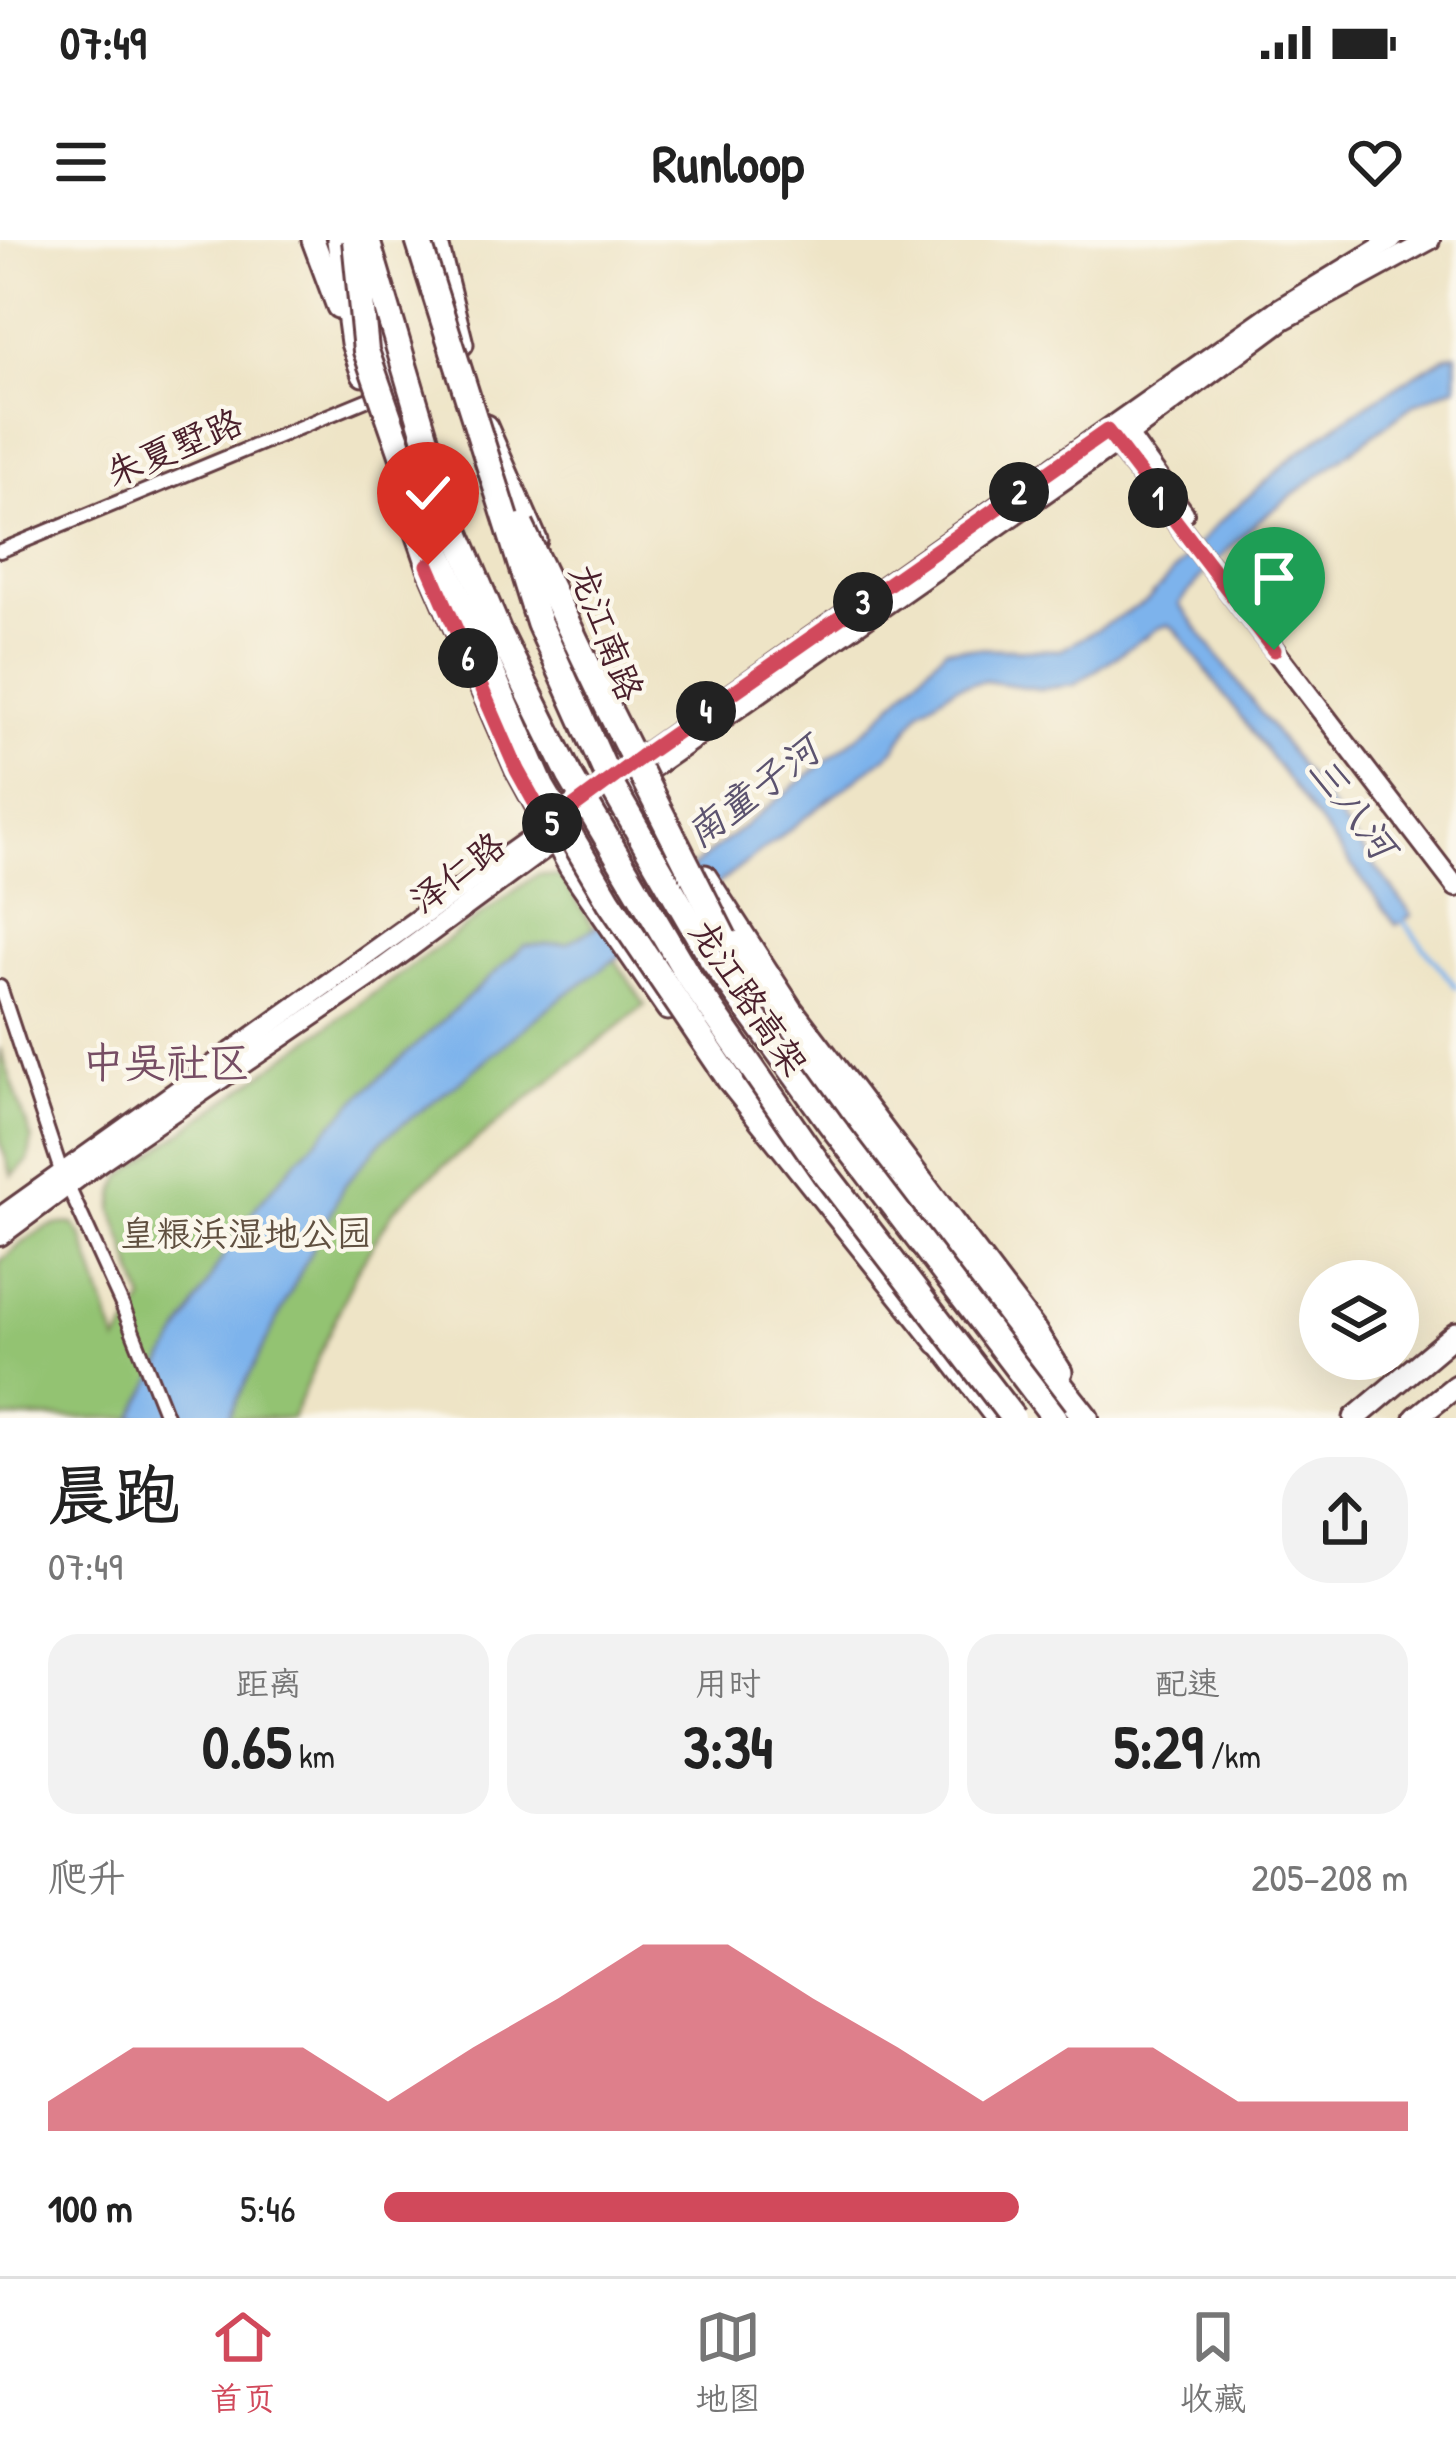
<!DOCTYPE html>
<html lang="zh">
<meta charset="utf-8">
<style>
body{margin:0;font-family:"Patrick Hand","LXGW WenKai TC",sans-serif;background:#f2f2f2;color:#222;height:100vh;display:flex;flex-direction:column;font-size:45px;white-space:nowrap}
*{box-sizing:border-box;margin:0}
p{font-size:39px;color:#767676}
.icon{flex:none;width:66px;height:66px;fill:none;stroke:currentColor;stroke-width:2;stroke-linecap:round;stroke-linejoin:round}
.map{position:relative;height:1178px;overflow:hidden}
.sheet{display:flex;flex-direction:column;background:#fff;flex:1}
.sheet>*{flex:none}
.fabs{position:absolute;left:1299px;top:1020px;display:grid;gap:24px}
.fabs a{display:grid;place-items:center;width:120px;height:120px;border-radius:50%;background:#fff;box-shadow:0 12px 48px #0002;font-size:60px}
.pin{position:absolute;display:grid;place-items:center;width:102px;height:102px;color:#fff;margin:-123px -51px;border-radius:50% 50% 50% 0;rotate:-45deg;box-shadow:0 0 12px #0007}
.pin .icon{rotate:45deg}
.km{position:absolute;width:60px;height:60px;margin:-30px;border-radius:50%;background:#222;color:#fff;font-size:33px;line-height:60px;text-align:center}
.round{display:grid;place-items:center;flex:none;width:126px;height:126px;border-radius:48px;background:#f2f2f2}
.overview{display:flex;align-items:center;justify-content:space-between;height:204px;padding:0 48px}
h1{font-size:66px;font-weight:800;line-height:90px}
.metrics{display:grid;grid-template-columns:repeat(3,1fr);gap:18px;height:204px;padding:12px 48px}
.metrics div{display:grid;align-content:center;border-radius:30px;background:#f2f2f2;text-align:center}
.metrics b{font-size:60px;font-weight:800}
.metrics small{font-size:33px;font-weight:400}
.metrics p{font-size:33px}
.chart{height:336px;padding:24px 48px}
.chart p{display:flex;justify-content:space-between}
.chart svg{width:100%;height:216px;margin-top:12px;fill:#d1495b;opacity:.7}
ul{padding:0 48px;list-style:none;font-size:39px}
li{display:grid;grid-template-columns:192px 144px 1fr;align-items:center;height:90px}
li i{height:30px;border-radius:15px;background:#d1495b}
.status{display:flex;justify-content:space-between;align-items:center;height:84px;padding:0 60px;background:#fff;direction:ltr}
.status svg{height:33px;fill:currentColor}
header{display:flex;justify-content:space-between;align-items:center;height:156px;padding:0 48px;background:#fff;font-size:54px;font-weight:800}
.menu{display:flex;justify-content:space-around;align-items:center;height:168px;border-top:3px solid #e0e0e0;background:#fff;font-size:33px;color:#767676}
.menu a{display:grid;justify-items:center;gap:6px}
.menu .selected{color:#d1495b}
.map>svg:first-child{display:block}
</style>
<div class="status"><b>07:49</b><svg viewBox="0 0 49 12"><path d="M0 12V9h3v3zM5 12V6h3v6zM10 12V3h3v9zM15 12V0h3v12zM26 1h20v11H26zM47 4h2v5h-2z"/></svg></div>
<header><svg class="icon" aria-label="menu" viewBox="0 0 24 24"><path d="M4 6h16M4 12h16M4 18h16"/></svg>Runloop<svg class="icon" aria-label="heart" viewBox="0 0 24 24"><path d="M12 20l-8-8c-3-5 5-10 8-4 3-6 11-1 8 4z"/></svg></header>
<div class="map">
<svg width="1456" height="1178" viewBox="0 0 1456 1178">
<rect width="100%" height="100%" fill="#fbf7ec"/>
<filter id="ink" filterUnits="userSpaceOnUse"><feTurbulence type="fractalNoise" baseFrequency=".00833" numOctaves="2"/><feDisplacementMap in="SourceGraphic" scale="24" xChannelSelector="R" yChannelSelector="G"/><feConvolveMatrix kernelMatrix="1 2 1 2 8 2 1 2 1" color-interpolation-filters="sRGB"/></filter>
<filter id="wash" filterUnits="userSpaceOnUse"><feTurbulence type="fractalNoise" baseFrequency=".004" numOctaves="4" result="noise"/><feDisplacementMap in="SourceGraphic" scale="48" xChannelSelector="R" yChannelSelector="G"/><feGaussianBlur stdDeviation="2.7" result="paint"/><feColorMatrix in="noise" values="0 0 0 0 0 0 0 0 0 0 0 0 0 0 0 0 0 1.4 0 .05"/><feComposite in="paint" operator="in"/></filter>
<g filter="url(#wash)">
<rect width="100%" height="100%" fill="#eee4c6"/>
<!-- green -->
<g fill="#93c372" stroke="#6e714e" stroke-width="3">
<path d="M 538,634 L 561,637 L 645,765 L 425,941 L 394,970 L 356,1032 L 292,1178 L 0,1178 L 0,1021 C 22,1005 44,980 73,984 L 83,998 L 117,1103 L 144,1061 L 113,970 L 116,950 L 123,935 Z"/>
<path d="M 0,808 L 32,900 L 28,921 L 12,936 L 0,902 Z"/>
</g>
<!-- water -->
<path fill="#7db3ec" stroke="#64698c" stroke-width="3" d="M 1456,114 L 1456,146 L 1414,164 L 1258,281 L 1208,329 L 1179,364 L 1412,675 L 1396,685 L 1176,390 L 1168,385 L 1158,388 L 1074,445 L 1039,449 L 986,441 L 957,446 L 921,469 L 894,510 L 680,673 L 554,763 L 463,839 L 383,899 L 343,947 L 228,1178 L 132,1178 L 225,1013 L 256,967 L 296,921 L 358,858 L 524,706 L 567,703 L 666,648 L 874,483 L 946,408 L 1061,410 L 1147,361 L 1217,284 L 1298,213 L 1352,174 L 1444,117 Z"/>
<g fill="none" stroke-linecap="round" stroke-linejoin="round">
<!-- stream -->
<path stroke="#7db3ec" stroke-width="4.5" d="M 1399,676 L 1456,747"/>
</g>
</g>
<g filter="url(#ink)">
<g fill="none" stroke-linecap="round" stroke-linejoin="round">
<defs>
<g id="street">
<path d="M 0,311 L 371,158"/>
<path d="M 0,747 L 61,931 L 123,1067 L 167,1178"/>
</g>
<g id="secondary">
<path d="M 1123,188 L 1184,273"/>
<path d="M 1109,194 L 1456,647"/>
<path d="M 577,565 L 641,517 L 1275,71 L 1392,0"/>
<path d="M 585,579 L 648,531 L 1128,195 L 1283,80 L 1430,0"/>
<path d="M 0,977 L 555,581"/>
<path d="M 0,996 L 101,921 L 370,737 L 563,595"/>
</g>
<g id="primary">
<path d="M 313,0 L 338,67"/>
<path d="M 338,0 L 352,103 L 363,135"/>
<path d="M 436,0 L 462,104"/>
<path d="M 367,57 L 414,198"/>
<path d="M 486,186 L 536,300"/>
<path d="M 406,261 L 428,325 L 517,530 L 570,627 L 668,769"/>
<path d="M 492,407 L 533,486"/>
<path d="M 610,491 L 631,549 L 674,632"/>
<path d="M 558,535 L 581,581 L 614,633"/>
<path d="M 705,636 L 792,770 L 1034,1089 L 1061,1132"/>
<path d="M 720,801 L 764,865"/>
<path d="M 932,1093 L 997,1178"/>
<path d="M 1355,1178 L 1456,1093"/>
<path d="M 1416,1178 L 1456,1146"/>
</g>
<g id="highway">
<path d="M 724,698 L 888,926 L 1086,1178"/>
<path d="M 730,840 L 939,1102"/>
</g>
</defs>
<!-- street casing -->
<use href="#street" stroke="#633d42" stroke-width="18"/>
<!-- secondary casing -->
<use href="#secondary" stroke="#633d42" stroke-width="24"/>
<!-- primary casing -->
<use href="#primary" stroke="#633d42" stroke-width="27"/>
<!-- highway casing -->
<use href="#highway" stroke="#633d42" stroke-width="30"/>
<!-- street -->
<use href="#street" stroke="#fff" stroke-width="12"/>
<!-- secondary -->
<use href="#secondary" stroke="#fff" stroke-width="18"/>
<!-- primary -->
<use href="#primary" stroke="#fff" stroke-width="21"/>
<!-- highway -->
<use href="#highway" stroke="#fff" stroke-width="24"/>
<defs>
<g id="highway-bridge">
<path d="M 355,0 L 366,111 L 423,275 L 542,547 L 609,661 L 730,840"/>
<path d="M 367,0 L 446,267 L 499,392 L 570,536 L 687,734 L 824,932 L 1013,1178"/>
<path d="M 418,0 L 539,383 L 613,548 L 711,718 L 830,883 L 1055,1178"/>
<path d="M 521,286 L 608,468 L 724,698"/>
</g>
</defs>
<!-- highway-bridge casing -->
<use href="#highway-bridge" stroke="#633d42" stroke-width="30" stroke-linecap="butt"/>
<!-- highway-bridge -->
<use href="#highway-bridge" stroke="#fff" stroke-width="24"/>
</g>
</g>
<g fill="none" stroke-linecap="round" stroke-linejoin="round" filter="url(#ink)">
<defs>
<path id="route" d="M 428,325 L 517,530 L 548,586 L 641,517 L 1107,191 L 1274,410"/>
</defs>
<!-- route casing -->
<use href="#route" stroke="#fff" stroke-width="24"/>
<!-- route -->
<use href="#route" stroke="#d1495b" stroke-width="15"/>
</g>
<g text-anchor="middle" stroke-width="9" stroke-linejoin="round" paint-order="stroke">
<!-- street labels -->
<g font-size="36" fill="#4a1f2b" stroke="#fbf7ec">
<text transform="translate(174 207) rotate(-23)" y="13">朱夏墅路</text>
<text transform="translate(607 392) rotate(69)" y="13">龙江南路</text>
<text transform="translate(457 632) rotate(-37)" y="13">泽仁路</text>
<text transform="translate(749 757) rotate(56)" y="13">龙江路高架</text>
</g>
<!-- park labels -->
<g font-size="36" fill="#605040" stroke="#fbf7ec">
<text x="246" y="1006">皇粮浜湿地公园</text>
</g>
<!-- water labels -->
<g font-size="39" font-style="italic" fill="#5c536f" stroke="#fbf7ec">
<text transform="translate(752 551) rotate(-37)" y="14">南童子河</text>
<text transform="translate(1353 567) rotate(53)" y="14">三八河</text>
</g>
<!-- quarter labels -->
<g font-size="42" fill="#764d64" stroke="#fbf7ec">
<text x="166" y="837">中吴社区</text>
</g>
</g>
</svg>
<div class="fabs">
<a><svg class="icon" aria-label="layers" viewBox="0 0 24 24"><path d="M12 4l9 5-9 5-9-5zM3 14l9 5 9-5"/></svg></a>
</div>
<div class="pin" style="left:1274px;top:410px;background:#1e9e55"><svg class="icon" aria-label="arrive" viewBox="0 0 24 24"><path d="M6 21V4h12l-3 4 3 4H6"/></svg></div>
<div class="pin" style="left:428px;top:325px;background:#d93025"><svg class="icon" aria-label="check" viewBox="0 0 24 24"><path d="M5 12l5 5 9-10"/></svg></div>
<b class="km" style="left:1158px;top:258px">1</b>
<b class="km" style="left:1019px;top:252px">2</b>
<b class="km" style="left:863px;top:362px">3</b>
<b class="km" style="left:706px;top:471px">4</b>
<b class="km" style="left:552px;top:583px">5</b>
<b class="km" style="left:468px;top:418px">6</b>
</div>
<section class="sheet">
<div class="overview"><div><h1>晨跑</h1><p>07:49</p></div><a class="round"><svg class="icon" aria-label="share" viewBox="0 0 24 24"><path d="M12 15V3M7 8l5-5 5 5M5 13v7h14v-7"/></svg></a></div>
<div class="metrics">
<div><p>距离</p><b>0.65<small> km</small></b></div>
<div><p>用时</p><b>3:34</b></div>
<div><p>配速</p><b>5:29<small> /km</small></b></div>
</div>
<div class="chart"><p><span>爬升</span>205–208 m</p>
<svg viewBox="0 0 160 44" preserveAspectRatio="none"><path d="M0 44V38L10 27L20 27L30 27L40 38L50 27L60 17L70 6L80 6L90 17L100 27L110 38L120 27L130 27L140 38L150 38L160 38V44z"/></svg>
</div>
<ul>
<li><b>100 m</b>5:46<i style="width:62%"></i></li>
</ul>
</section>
<nav class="menu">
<a class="selected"><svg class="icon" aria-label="home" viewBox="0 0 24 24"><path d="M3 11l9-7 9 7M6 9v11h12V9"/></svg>首页</a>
<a><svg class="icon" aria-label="map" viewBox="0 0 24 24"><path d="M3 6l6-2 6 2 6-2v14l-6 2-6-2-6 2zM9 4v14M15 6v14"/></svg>地图</a>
<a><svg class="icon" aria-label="saved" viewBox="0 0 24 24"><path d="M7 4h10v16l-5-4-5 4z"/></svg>收藏</a>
</nav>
